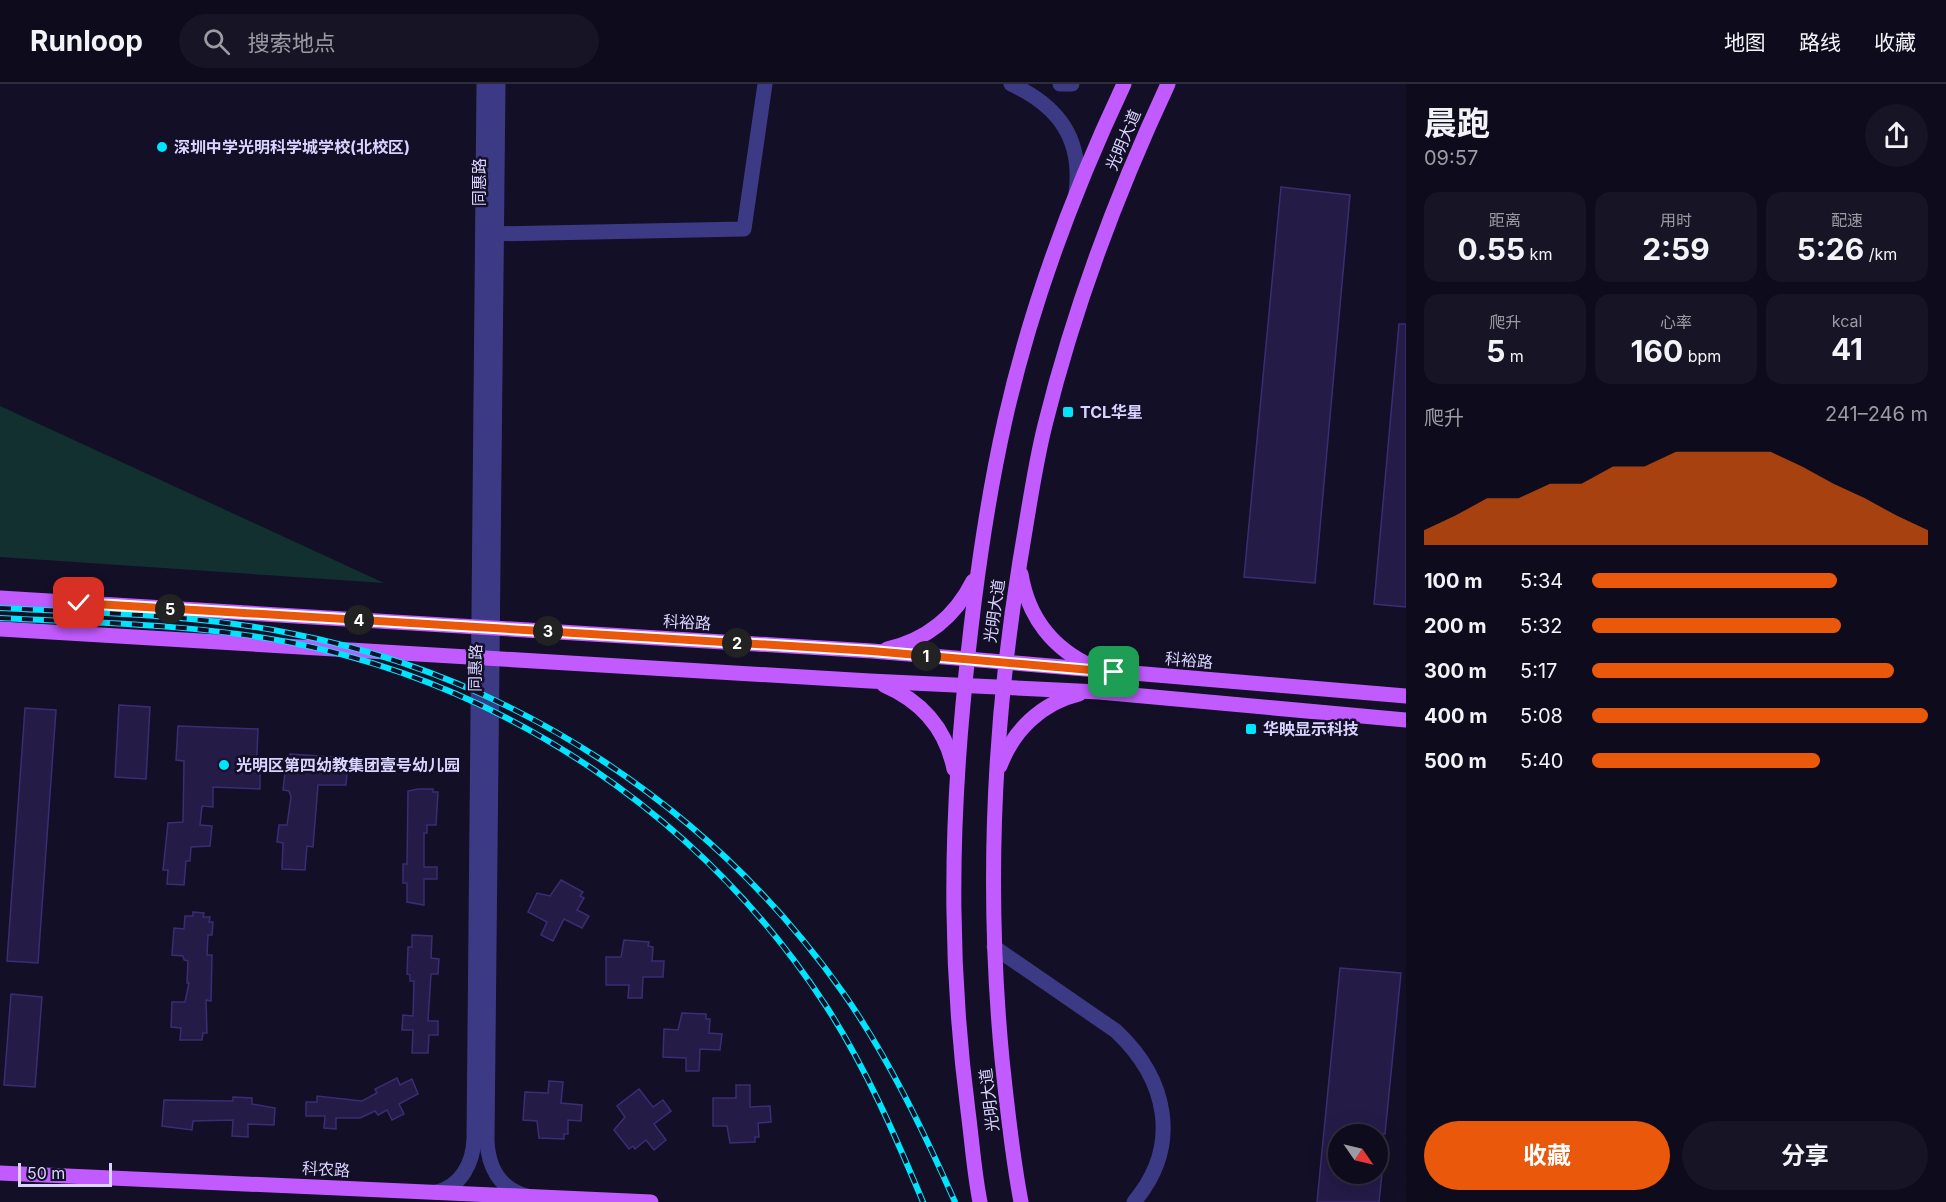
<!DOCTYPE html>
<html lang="zh">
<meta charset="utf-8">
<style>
body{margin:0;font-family:Inter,"Noto Sans SC",sans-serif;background:#171425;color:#f1f3f6;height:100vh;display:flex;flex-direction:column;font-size:22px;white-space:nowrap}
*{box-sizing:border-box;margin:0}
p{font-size:20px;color:#9b9ba3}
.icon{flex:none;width:33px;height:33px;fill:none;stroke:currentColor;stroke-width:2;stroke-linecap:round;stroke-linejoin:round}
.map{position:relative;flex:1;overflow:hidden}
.sheet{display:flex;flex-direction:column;background:#0e0b1c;width:540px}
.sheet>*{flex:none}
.needle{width:39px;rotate:124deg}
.controls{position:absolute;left:1328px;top:1040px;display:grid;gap:12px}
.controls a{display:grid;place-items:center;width:60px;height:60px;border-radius:50%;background:#0e0b1c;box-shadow:0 6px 24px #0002,0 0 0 2px #2e2b3b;font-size:30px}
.scale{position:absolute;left:18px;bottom:15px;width:94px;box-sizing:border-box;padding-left:6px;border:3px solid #d9d4ff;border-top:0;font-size:16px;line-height:21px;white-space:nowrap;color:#d9d4ff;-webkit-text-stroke:4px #130f26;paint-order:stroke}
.pin{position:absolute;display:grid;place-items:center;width:51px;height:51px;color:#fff;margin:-26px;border-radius:12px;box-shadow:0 3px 9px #0006}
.km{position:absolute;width:30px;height:30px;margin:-15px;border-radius:50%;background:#222;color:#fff;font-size:16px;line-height:30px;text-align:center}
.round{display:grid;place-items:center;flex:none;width:63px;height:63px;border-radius:32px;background:#171425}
.head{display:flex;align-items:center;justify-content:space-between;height:102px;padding:0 18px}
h1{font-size:33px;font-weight:700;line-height:45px}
.figures{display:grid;grid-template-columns:repeat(3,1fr);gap:9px;height:102px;padding:6px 18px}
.figures div{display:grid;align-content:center;border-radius:15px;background:#171425;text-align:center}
.figures b{font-size:30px;font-weight:700}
.figures small{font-size:16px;font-weight:400}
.figures p{font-size:16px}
.chart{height:168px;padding:12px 18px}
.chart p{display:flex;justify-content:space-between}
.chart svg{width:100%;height:108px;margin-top:6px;fill:#ea580c;opacity:.7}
.button{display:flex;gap:12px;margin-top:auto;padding:12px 18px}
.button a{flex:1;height:69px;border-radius:36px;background:#ea580c;color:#fff;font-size:24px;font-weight:700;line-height:69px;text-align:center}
.button a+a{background:#171425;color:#f1f3f6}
ul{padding:0 18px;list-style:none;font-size:20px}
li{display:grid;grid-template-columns:96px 72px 1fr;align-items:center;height:45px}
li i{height:15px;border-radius:8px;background:#ea580c}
header{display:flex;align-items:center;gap:36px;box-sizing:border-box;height:84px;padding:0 30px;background:#0e0b1c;border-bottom:2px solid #2e2b3b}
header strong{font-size:28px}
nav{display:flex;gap:33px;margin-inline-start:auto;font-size:21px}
.search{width:420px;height:54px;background:#171425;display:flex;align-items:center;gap:15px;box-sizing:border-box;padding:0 21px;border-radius:33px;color:#9b9ba3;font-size:22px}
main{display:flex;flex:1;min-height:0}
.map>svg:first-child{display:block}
</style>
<header>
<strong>Runloop</strong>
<div class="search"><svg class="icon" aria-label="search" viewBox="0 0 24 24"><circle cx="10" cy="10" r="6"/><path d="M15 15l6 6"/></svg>搜索地点</div>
<nav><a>地图</a><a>路线</a><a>收藏</a></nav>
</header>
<main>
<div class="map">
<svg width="1406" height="1118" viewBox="0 0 1406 1118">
<rect width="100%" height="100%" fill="#130f26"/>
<!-- green -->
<path fill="#12302f" d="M 0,322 L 384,499 L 0,473 Z"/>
<!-- building -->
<g fill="#241b47" stroke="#3b2d73" stroke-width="1.5">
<path d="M 1281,103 L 1350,111 L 1315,499 L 1244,493 Z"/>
<path d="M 1399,240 L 1406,240 L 1406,523 L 1374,520 Z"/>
<path d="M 119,621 L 150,623 L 146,695 L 115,693 Z"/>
<path d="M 25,624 L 56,626 L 38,879 L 7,877 Z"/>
<path d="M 178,642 L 258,645 L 256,689 L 260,689 L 260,705 L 213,703 L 213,723 L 202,722 L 200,741 L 212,742 L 210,762 L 191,763 L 190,777 L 186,777 L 184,801 L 167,800 L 168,786 L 163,786 L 168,739 L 183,738 L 184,677 L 176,676 Z"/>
<path d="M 290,670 L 333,673 L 333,676 L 348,677 L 346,701 L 318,701 L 313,763 L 307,762 L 305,786 L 282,785 L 283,759 L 277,758 L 279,741 L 287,741 L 291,713 L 289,707 L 283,706 L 285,689 L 289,689 Z"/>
<path d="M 418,705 L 433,705 L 433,708 L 438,708 L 436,741 L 427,741 L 427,749 L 424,749 L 424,783 L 437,783 L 437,795 L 424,795 L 424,821 L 407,818 L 407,799 L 403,799 L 403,780 L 407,780 L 408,707 Z"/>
<path d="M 561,796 L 583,808 L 580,812 L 584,814 L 577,826 L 589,832 L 582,844 L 564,835 L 553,857 L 541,851 L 547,838 L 528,828 L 537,809 L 550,812 Z"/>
<path d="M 193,828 L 204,829 L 203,833 L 210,833 L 209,838 L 213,838 L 212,851 L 208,851 L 207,871 L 212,871 L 211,917 L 206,916 L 207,949 L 203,949 L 202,956 L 180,956 L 181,944 L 171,943 L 172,918 L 185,918 L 189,899 L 187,899 L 188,877 L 184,876 L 183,872 L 172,871 L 174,844 L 184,845 L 185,832 L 193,832 Z"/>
<path d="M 412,851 L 432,852 L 431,874 L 439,875 L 438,890 L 431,890 L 428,937 L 438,937 L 438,951 L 429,951 L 428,969 L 412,969 L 413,946 L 402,946 L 403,931 L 413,932 L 414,897 L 410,897 L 410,891 L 407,890 L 408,863 L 412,863 Z"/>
<path d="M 624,856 L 649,858 L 648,862 L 653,863 L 652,877 L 664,877 L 663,893 L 643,893 L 642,914 L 628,914 L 629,901 L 606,901 L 606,873 L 621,873 Z"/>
<path d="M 1340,884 L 1401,889 L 1385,1050 L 1338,1050 L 1338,1089 L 1382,1089 L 1379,1118 L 1317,1118 Z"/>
<path d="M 11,910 L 42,913 L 35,1003 L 4,1001 Z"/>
<path d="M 682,929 L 706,930 L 706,935 L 710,935 L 709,949 L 722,950 L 720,966 L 700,965 L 699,987 L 686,987 L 686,974 L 663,973 L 664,945 L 678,946 Z"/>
<path d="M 397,994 L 400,1001 L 412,995 L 418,1010 L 399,1020 L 404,1030 L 392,1036 L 387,1026 L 378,1031 L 375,1027 L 360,1034 L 336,1034 L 336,1045 L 324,1044 L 325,1032 L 306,1032 L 306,1018 L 317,1018 L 317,1012 L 362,1017 L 377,1009 L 375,1005 Z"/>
<path d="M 549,997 L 563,998 L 561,1019 L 582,1021 L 581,1037 L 568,1036 L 568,1050 L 564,1050 L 564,1055 L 539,1054 L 537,1037 L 523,1036 L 525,1008 L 548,1009 Z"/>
<path d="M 736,1001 L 750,1001 L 750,1023 L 770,1022 L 771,1038 L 758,1039 L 759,1053 L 755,1053 L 755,1058 L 730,1059 L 727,1042 L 713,1042 L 713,1014 L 736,1014 Z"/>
<path d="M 639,1005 L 653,1023 L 663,1016 L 671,1027 L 654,1040 L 666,1056 L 654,1066 L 646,1056 L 635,1065 L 633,1062 L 629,1065 L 614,1046 L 625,1033 L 617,1022 Z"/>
<path d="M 233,1013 L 252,1014 L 252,1020 L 275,1024 L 274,1041 L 248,1040 L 248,1053 L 232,1052 L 233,1036 L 193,1037 L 192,1046 L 162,1042 L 164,1016 L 233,1017 Z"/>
</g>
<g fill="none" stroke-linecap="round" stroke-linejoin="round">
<!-- minor -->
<g stroke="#3d3a85" stroke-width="15">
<path d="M 498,0 L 487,1056 C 488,1083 500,1105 527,1112"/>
<path d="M 1011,0 C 1058,22 1083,54 1076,109"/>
<path d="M 1060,0 L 1072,0"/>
<path d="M 489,150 L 744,145 L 765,0"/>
<path d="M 994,863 L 1116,947 C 1167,995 1182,1061 1134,1118"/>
<path d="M 436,1108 C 461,1103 473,1079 474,1055 L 484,0"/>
</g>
<!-- major -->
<g stroke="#c25bff" stroke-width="15">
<path d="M 1021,490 C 1028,533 1053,565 1093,583"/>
<path d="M 0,514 L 872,567 L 1406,612"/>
<path d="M 0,545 L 870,597 L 1099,608 L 1406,636"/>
<path d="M 887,565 C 926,556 955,533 973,497"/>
<path d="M 884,601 C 921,617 946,645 954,685"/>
<path d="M 1000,682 C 1013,647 1041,619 1079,610"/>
<path d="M 0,1089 L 651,1118"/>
<path d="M 980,1118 C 974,1088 972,1057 968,1027 C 950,888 950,759 963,620 C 972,524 984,429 1005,336 C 1031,221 1074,106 1124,0"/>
<path d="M 1021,1118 C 1012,1071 1007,1023 1002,975 C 986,808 993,642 1020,477 C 1028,431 1034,385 1045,341 C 1074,224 1117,109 1168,0"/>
</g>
<defs>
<g id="rail">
<path d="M 0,524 C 96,529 194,530 289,549 C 513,592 713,724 844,910 C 889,975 923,1046 955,1118"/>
<path d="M 0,534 C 96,539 194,540 288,558 C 509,601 704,735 826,922 C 866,984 895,1051 923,1118"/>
</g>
</defs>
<!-- rail casing -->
<use href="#rail" stroke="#00e5ff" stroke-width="6"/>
<!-- rail -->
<use href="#rail" stroke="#130f26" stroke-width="4" stroke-dasharray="11" stroke-linecap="butt"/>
</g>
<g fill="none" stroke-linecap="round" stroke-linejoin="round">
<defs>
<path id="route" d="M 79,519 L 872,567 L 1114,588"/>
</defs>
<!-- route casing -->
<use href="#route" stroke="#fff" stroke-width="12"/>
<!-- route -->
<use href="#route" stroke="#ea580c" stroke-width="8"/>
</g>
<!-- markers -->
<g fill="#00e5ff" stroke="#130f26" stroke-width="2">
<circle cx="162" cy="63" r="6"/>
<rect x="1062" y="322" width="12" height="12" rx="3"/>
<rect x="1245" y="639" width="12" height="12" rx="3"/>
<circle cx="224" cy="681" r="6"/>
</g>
<g text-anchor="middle" stroke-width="5" stroke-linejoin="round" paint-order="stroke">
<!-- street labels -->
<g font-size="16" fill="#d9d4ff" stroke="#130f26">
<text transform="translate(1123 56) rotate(-67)" y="6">光明大道</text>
<text transform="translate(479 98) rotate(-90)" y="6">同惠路</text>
<text transform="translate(994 527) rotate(-82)" y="6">光明大道</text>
<text transform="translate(687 538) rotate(3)" y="6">科裕路</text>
<text transform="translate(1189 576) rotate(5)" y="6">科裕路</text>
<text transform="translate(475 584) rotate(-89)" y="6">同惠路</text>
<text transform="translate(989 1016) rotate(-97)" y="6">光明大道</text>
<text transform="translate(326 1085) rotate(3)" y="6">科农路</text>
</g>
<!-- poi labels -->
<g font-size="16" font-weight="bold" fill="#d9d4ff" stroke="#130f26" text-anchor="start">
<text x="174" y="69">深圳中学光明科学城学校(北校区)</text>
<text x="1080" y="334">TCL华星</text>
<text x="1263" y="651">华映显示科技</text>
<text x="236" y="687">光明区第四幼教集团壹号幼儿园</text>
</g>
</g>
</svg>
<div class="controls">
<a><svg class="needle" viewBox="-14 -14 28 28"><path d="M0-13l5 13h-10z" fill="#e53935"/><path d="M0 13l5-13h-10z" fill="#9b9ba3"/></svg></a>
</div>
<div class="scale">50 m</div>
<div class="pin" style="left:1114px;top:588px;background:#1e9e55"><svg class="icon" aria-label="arrive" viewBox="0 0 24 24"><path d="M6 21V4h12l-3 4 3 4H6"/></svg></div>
<div class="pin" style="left:79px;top:519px;background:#d93025"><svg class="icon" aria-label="check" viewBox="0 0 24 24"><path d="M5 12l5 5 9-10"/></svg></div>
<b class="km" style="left:926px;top:572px">1</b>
<b class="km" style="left:737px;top:559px">2</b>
<b class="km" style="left:548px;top:547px">3</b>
<b class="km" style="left:359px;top:536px">4</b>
<b class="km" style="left:170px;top:525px">5</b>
</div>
<section class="sheet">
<div class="head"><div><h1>晨跑</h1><p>09:57</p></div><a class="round"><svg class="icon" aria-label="share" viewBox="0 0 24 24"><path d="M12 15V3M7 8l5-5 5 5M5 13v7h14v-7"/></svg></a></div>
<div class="figures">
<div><p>距离</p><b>0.55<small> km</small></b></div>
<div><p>用时</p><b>2:59</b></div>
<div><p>配速</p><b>5:26<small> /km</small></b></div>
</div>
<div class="figures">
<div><p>爬升</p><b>5<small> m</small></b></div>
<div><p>心率</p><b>160<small> bpm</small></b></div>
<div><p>kcal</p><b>41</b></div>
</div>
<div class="chart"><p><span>爬升</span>241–246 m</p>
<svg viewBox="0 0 160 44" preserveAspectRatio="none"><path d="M0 44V38L10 32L20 25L30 25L40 19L50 19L60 12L70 12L80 6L90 6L100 6L110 6L120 12L130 19L140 25L150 32L160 38V44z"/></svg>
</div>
<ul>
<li><b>100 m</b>5:34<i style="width:73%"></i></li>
<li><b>200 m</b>5:32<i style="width:74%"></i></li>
<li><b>300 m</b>5:17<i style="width:90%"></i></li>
<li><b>400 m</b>5:08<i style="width:100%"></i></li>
<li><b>500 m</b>5:40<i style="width:68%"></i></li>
</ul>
<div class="button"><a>收藏</a><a>分享</a></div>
</section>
</main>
